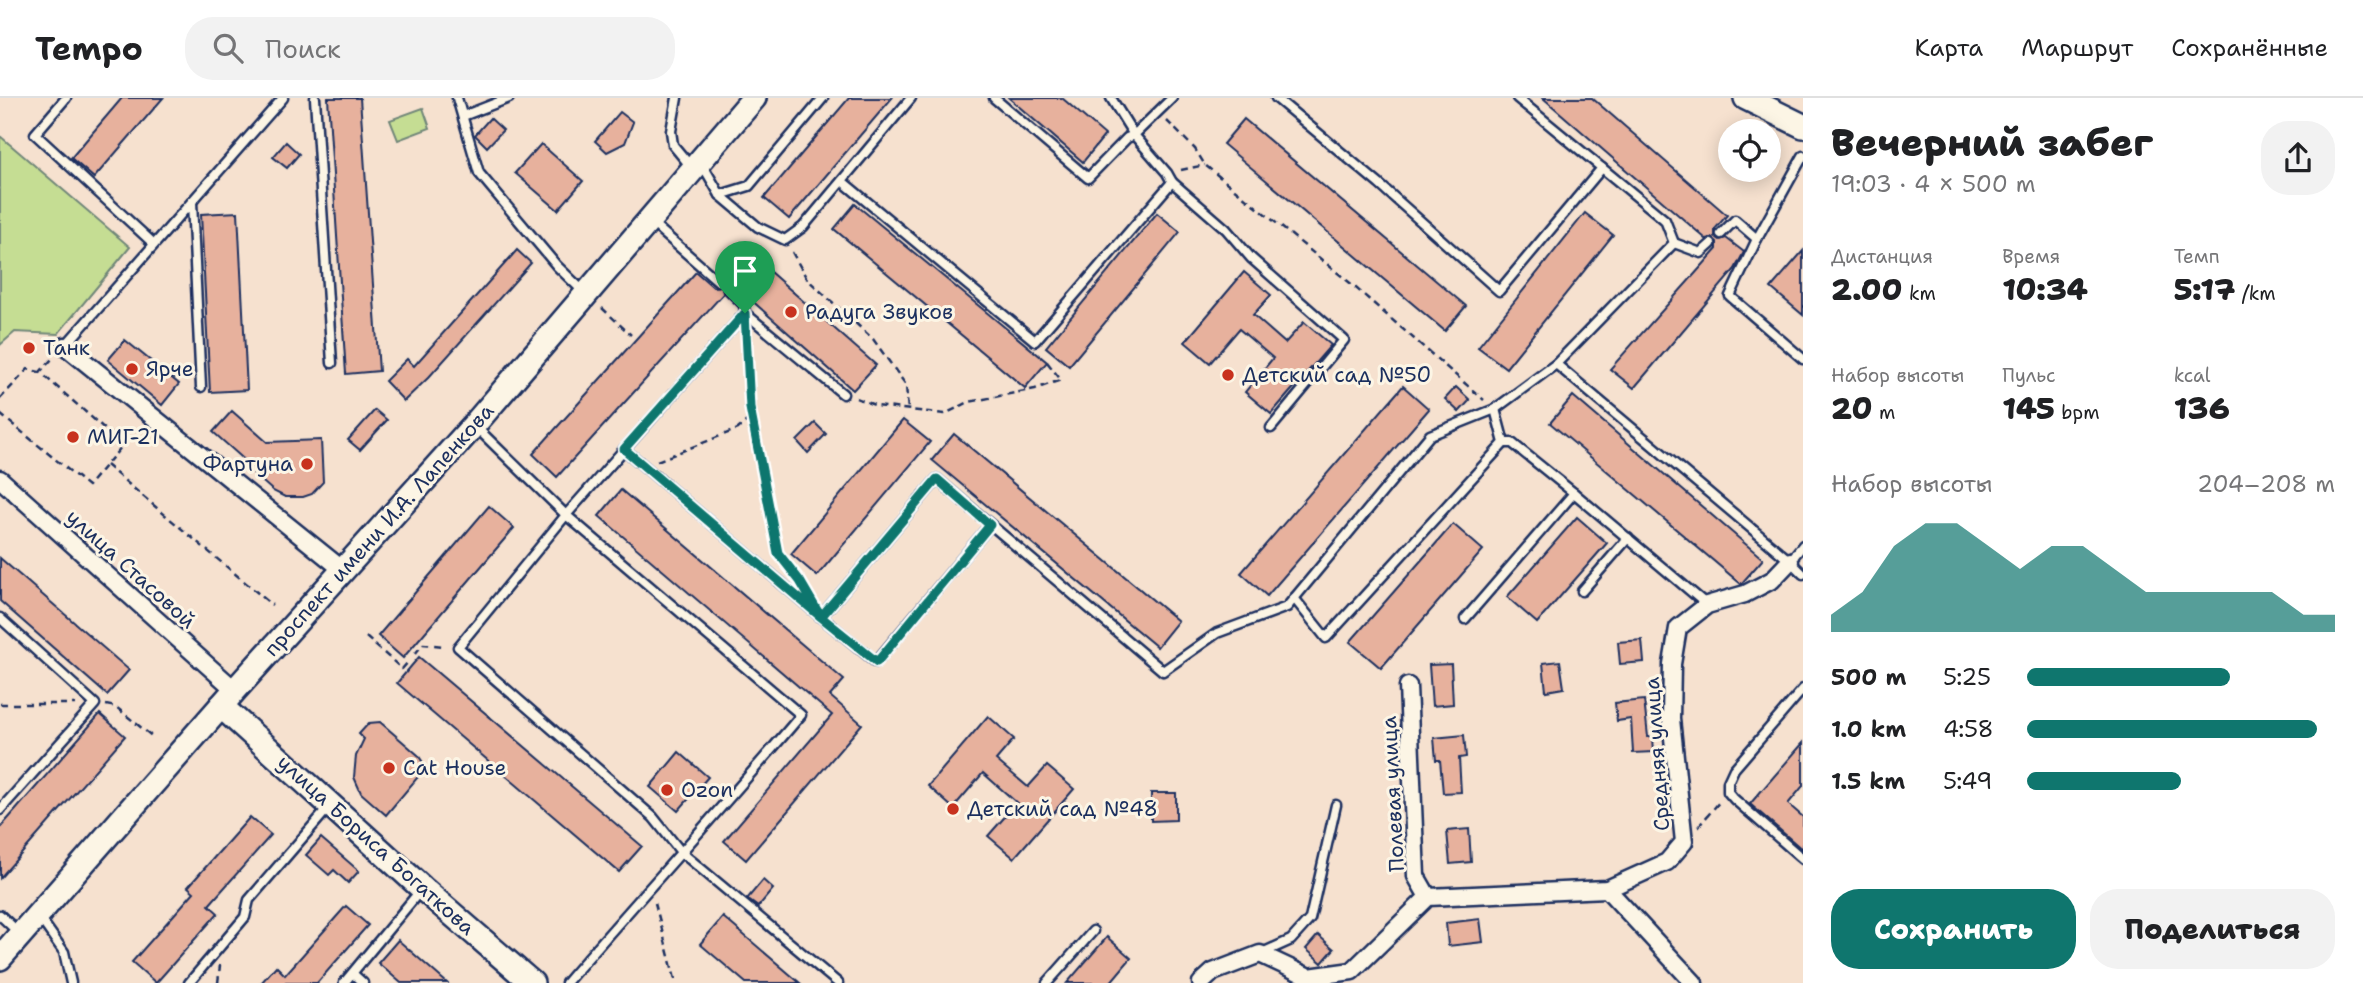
<!DOCTYPE html>
<html lang="ru">
<meta charset="utf-8">
<style>
body{margin:0;font-family:"Shantell Sans",sans-serif;background:#f2f2f2;color:#202124;height:100vh;display:flex;flex-direction:column;font-size:26px;white-space:nowrap}
*{box-sizing:border-box;margin:0}
p{font-size:23px;color:#757577}
.icon{flex:none;width:38px;height:38px;fill:none;stroke:currentColor;stroke-width:2;stroke-linecap:round;stroke-linejoin:round}
.map{position:relative;flex:1;overflow:hidden}
.drawer{display:flex;flex-direction:column;background:#fff;width:560px}
.drawer>*{flex:none}
.fabs{position:absolute;left:1718px;top:21px;display:grid;gap:14px}
.fabs a{display:grid;place-items:center;width:63px;height:63px;border-radius:50%;background:#fff;box-shadow:0 4px 18px #0003;font-size:35px}
.pin{position:absolute;display:grid;place-items:center;width:60px;height:60px;color:#fff;margin:-72px -30px;border-radius:50% 50% 50% 0;rotate:-45deg;box-shadow:0 0 7px #0007}
.pin .icon{rotate:45deg}
.round{display:grid;place-items:center;flex:none;width:74px;height:74px;border-radius:28px;background:#f2f2f2}
.headline{display:flex;align-items:center;justify-content:space-between;height:119px;padding:0 28px}
h1{font-size:38px;font-weight:800;line-height:52px}
.figures{display:grid;grid-template-columns:repeat(3,1fr);gap:10px;height:119px;padding:7px 28px}
.figures div{display:grid;align-content:center}
.figures b{font-size:30px;font-weight:800}
.figures small{font-size:19px;font-weight:400}
.figures p{font-size:19px}
.chart{height:196px;padding:14px 28px}
.chart p{display:flex;justify-content:space-between}
.chart svg{width:100%;height:126px;margin-top:7px;fill:#0f766e;opacity:.7}
.primary-button{display:flex;gap:14px;margin-top:auto;padding:14px 28px}
.primary-button a{flex:1;height:80px;border-radius:28px;background:#0f766e;color:#fff;font-size:28px;font-weight:800;line-height:80px;text-align:center}
.primary-button a+a{background:#f2f2f2;color:#202124}
ul{padding:0 28px;list-style:none;font-size:23px}
li{display:grid;grid-template-columns:112px 84px 1fr;align-items:center;height:52px}
li i{height:18px;border-radius:9px;background:#0f766e}
header{display:flex;align-items:center;gap:42px;box-sizing:border-box;height:98px;padding:0 35px;background:#fff;border-bottom:2px solid #e0e0e0}
header strong{font-size:33px}
nav{display:flex;gap:38px;margin-inline-start:auto;font-size:24px}
.search{width:490px;height:63px;background:#f2f2f2;display:flex;align-items:center;gap:18px;box-sizing:border-box;padding:0 24px;border-radius:28px;color:#757577;font-size:26px}
main{display:flex;flex:1;min-height:0}
.map>svg:first-child{display:block}
</style>
<header>
<strong>Tempo</strong>
<div class="search"><svg class="icon" aria-label="search" viewBox="0 0 24 24"><circle cx="10" cy="10" r="6"/><path d="M15 15l6 6"/></svg>Поиск</div>
<nav><a>Карта</a><a>Маршрут</a><a>Сохранённые</a></nav>
</header>
<main>
<div class="map">
<svg width="1803" height="885" viewBox="0 0 1803 885">
<rect width="100%" height="100%" fill="#f6e1cf"/>
<filter id="ink" filterUnits="userSpaceOnUse"><feTurbulence type="fractalNoise" baseFrequency=".0143" numOctaves="2"/><feDisplacementMap in="SourceGraphic" scale="14" xChannelSelector="R" yChannelSelector="G"/><feConvolveMatrix kernelMatrix="1 2 1 2 8 2 1 2 1" color-interpolation-filters="sRGB"/></filter>
<g filter="url(#ink)">
<!-- green -->
<g fill="#c5dd93" stroke="#708678" stroke-width="2">
<path d="M 423,10 L 430,30 L 398,42 L 390,22 Z"/>
<path d="M 0,38 L 130,149 L 58,236 L 15,234 L 0,247 Z"/>
</g>
<!-- building -->
<g fill="#e7b19d" stroke="#1b2f5e" stroke-width="2">
<path d="M 122,0 L 163,0 L 94,80 L 71,60 Z"/>
<path d="M 328,0 L 360,0 L 379,273 L 346,276 Z"/>
<path d="M 849,0 L 892,0 L 789,121 L 764,100 Z"/>
<path d="M 1009,0 L 1062,0 L 1105,37 L 1083,64 Z"/>
<path d="M 1543,0 L 1592,0 L 1727,117 L 1715,131 L 1715,138 L 1720,142 L 1726,140 L 1744,154 L 1735,171 L 1634,290 L 1610,271 L 1717,151 L 1717,144 L 1712,140 L 1706,141 Z"/>
<path d="M 620,14 L 633,24 L 625,45 L 607,54 L 595,43 Z"/>
<path d="M 490,20 L 503,32 L 487,49 L 475,37 Z"/>
<path d="M 1244,21 L 1466,208 L 1445,233 L 1223,46 Z"/>
<path d="M 286,44 L 299,56 L 287,70 L 273,59 Z"/>
<path d="M 541,46 L 583,83 L 558,112 L 515,75 Z"/>
<path d="M 855,106 L 1047,264 L 1025,290 L 834,131 Z"/>
<path d="M 238,114 L 247,292 L 210,294 L 201,116 Z"/>
<path d="M 1157,115 L 1180,134 L 1069,268 L 1046,249 Z"/>
<path d="M 1585,115 L 1613,137 L 1506,270 L 1478,249 Z"/>
<path d="M 517,152 L 531,165 L 429,279 L 404,303 L 385,283 L 407,261 L 414,268 Z"/>
<path d="M 745,152 L 876,267 L 853,292 L 733,186 L 727,185 L 724,186 L 722,178 Z"/>
<path d="M 1803,153 L 1803,217 L 1771,190 Z"/>
<path d="M 696,174 L 713,189 L 722,188 L 723,196 L 557,379 L 533,356 Z"/>
<path d="M 1244,174 L 1271,197 L 1253,217 L 1285,245 L 1304,224 L 1331,247 L 1271,316 L 1245,294 L 1273,260 L 1239,231 L 1210,265 L 1185,244 Z"/>
<path d="M 125,242 L 179,286 L 162,307 L 108,262 Z"/>
<path d="M 1403,288 L 1429,311 L 1267,498 L 1241,475 Z"/>
<path d="M 1456,289 L 1470,302 L 1459,314 L 1445,301 Z"/>
<path d="M 1573,298 L 1763,461 L 1741,486 L 1550,325 Z"/>
<path d="M 375,312 L 387,322 L 360,352 L 348,342 Z"/>
<path d="M 232,313 L 267,344 L 321,342 L 323,384 L 312,396 L 303,399 L 285,399 L 273,393 L 254,376 L 258,374 L 213,334 Z"/>
<path d="M 903,322 L 930,344 L 817,478 L 791,456 Z"/>
<path d="M 815,325 L 826,336 L 808,355 L 797,343 Z"/>
<path d="M 954,336 L 1178,523 L 1157,549 L 932,362 Z"/>
<path d="M 621,392 L 844,582 L 830,598 L 862,626 L 746,762 L 724,743 L 832,617 L 599,418 Z"/>
<path d="M 489,408 L 514,430 L 403,560 L 378,538 Z"/>
<path d="M 1577,419 L 1607,445 L 1537,525 L 1507,499 Z"/>
<path d="M 1453,426 L 1483,452 L 1381,570 L 1350,544 Z"/>
<path d="M 0,460 L 129,572 L 107,597 L 0,503 Z"/>
<path d="M 1642,542 L 1644,564 L 1620,566 L 1618,544 Z"/>
<path d="M 419,559 L 642,748 L 619,774 L 397,585 Z"/>
<path d="M 1560,563 L 1564,590 L 1546,593 L 1543,565 Z"/>
<path d="M 1451,566 L 1453,606 L 1432,608 L 1429,567 Z"/>
<path d="M 1644,602 L 1648,639 L 1653,639 L 1654,654 L 1633,655 L 1631,621 L 1617,623 L 1615,605 Z"/>
<path d="M 100,616 L 125,638 L 0,780 L 0,730 Z"/>
<path d="M 988,618 L 1014,641 L 996,662 L 1028,689 L 1047,668 L 1074,691 L 1014,760 L 988,738 L 1017,705 L 983,675 L 953,710 L 928,688 Z"/>
<path d="M 380,624 L 418,657 L 422,663 L 423,668 L 423,673 L 386,717 L 361,695 L 354,679 L 356,658 L 364,641 L 359,636 L 369,625 Z"/>
<path d="M 1464,637 L 1466,659 L 1459,660 L 1461,694 L 1443,695 L 1440,662 L 1436,662 L 1434,640 Z"/>
<path d="M 1803,645 L 1803,688 L 1788,706 L 1803,719 L 1803,752 L 1750,706 Z"/>
<path d="M 679,654 L 708,679 L 678,713 L 650,689 Z"/>
<path d="M 1151,695 L 1176,695 L 1176,722 L 1151,723 Z"/>
<path d="M 250,719 L 271,737 L 209,807 L 218,815 L 156,885 L 132,864 L 194,794 L 188,789 Z"/>
<path d="M 1469,731 L 1471,764 L 1450,766 L 1447,733 Z"/>
<path d="M 321,740 L 359,773 L 348,785 L 334,772 L 329,777 L 306,757 Z"/>
<path d="M 763,782 L 773,791 L 758,809 L 747,801 Z"/>
<path d="M 346,808 L 368,827 L 317,885 L 261,885 L 276,868 L 285,877 Z"/>
<path d="M 723,819 L 800,885 L 746,885 L 700,846 Z"/>
<path d="M 1480,821 L 1483,844 L 1448,848 L 1446,825 Z"/>
<path d="M 1318,837 L 1334,851 L 1322,865 L 1306,851 Z"/>
<path d="M 1107,839 L 1131,860 L 1110,885 L 1067,885 Z"/>
<path d="M 398,842 L 447,885 L 401,885 L 378,865 Z"/>
</g>
<g fill="none" stroke-linecap="round" stroke-linejoin="round">
<defs>
<g id="lane">
<path d="M 66,0 L 35,36 L 154,146"/>
<path d="M 315,0 L 332,265"/>
<path d="M 457,0 L 479,75 L 557,168 L 585,195"/>
<path d="M 677,0 L 671,33 L 673,47 L 692,70"/>
<path d="M 1111,0 L 1134,37 L 1172,0"/>
<path d="M 1276,0 L 1379,86 L 1499,193 L 1602,70"/>
<path d="M 463,18 L 509,0"/>
<path d="M 1803,58 L 1757,141 L 1730,198 L 1803,261"/>
<path d="M 702,66 L 720,97 L 758,129 L 785,142 L 803,129 L 911,0"/>
<path d="M 842,83 L 1035,243 L 1172,84 L 1167,75 L 1134,37 L 1127,40 L 1088,80 L 994,0"/>
<path d="M 1172,84 L 1226,131 L 1251,160 L 1344,242 L 1271,330"/>
<path d="M 720,97 L 749,88 L 823,0"/>
<path d="M 192,104 L 201,289"/>
<path d="M 652,125 L 718,183"/>
<path d="M 1721,136 L 1735,122 L 1757,141"/>
<path d="M 1674,145 L 1701,155 L 1711,146"/>
<path d="M 728,191 L 744,207 L 745,215"/>
<path d="M 65,248 L 283,0"/>
<path d="M 1556,266 L 1790,463 L 1803,447"/>
<path d="M 476,329 L 566,417 L 801,617 C 724,708 644,795 566,885"/>
<path d="M 624,351 L 821,519 L 937,381 L 1163,573 L 1217,535 L 1287,509 L 1430,337 L 1495,311 L 1556,266 L 1674,145 L 1665,122 L 1517,0"/>
<path d="M 1574,395 L 1707,507"/>
<path d="M 1790,463 L 1803,476"/>
<path d="M 1582,493 L 1628,440"/>
<path d="M 1294,500 L 1326,540 L 1504,345 L 1495,311"/>
<path d="M 821,519 L 876,564 L 990,427"/>
<path d="M 0,520 L 95,606 L 0,712"/>
<path d="M 1465,521 L 1574,395 L 1512,345 L 1504,345"/>
<path d="M 1803,591 L 1734,671 L 1728,684 L 1728,694 L 1734,701 L 1803,761"/>
<path d="M 0,817 L 18,834"/>
<path d="M 40,820 L 64,854 L 71,885"/>
<path d="M 1260,856 L 1291,842 L 1310,821 L 1336,707"/>
<path d="M 353,876 L 363,885"/>
<path d="M 189,885 L 245,819 L 249,802 L 330,708"/>
<path d="M 344,885 L 420,793"/>
<path d="M 838,885 L 681,754 L 653,719 L 458,549 L 566,417 L 745,215 L 843,296"/>
<path d="M 1047,885 L 1093,833"/>
</g>
<g id="street">
<path d="M 65,248 L 343,472"/>
<path d="M 0,381 L 235,592"/>
<path d="M 1408,588 L 1416,778 L 1428,799"/>
<path d="M 1607,791 L 1694,885"/>
<path d="M 1201,885 L 1213,874 L 1260,856 L 1309,879 L 1352,873 L 1428,799 L 1607,791 L 1667,764 L 1684,744 L 1671,621 L 1672,566 L 1678,530 L 1707,507 L 1745,496 L 1772,482 L 1790,463"/>
</g>
<g id="secondary">
<path d="M 1746,0 L 1803,28"/>
<path d="M 221,608 L 422,790 L 532,885"/>
<path d="M 0,860 L 235,592 L 474,327 L 754,0"/>
</g>
</defs>
<!-- lane casing -->
<use href="#lane" stroke="#1b2f5e" stroke-width="13"/>
<!-- street casing -->
<use href="#street" stroke="#1b2f5e" stroke-width="21"/>
<!-- secondary casing -->
<use href="#secondary" stroke="#1b2f5e" stroke-width="28"/>
<!-- path -->
<g stroke="#1b2f5e" stroke-width="2.5" stroke-dasharray="7 5" stroke-linecap="butt">
<path d="M 1167,23 L 1195,51 L 1205,67 L 1349,184 L 1484,302"/>
<path d="M 1181,72 L 1205,67"/>
<path d="M 792,154 L 807,181 L 873,241 L 906,287 L 908,313"/>
<path d="M 602,210 L 631,237"/>
<path d="M 746,234 L 749,310 L 778,455 L 800,483"/>
<path d="M 856,300 L 877,308 L 945,316 L 969,304 L 1035,291 L 1061,282 L 1047,264"/>
<path d="M 0,301 L 28,271 L 39,274"/>
<path d="M 0,316 L 88,388 L 123,347 L 40,274 L 53,260"/>
<path d="M 657,363 L 738,331 L 751,319"/>
<path d="M 106,367 L 272,507"/>
<path d="M 366,539 L 402,571 L 408,564"/>
<path d="M 415,556 L 423,546 L 445,548"/>
<path d="M 0,606 L 75,606"/>
<path d="M 106,607 L 116,609 L 154,640"/>
<path d="M 1698,729 L 1721,702"/>
<path d="M 655,805 L 676,885"/>
<path d="M 218,885 L 220,867"/>
</g>
<!-- lane -->
<use href="#lane" stroke="#fcf5e5" stroke-width="8"/>
<!-- street -->
<use href="#street" stroke="#fcf5e5" stroke-width="16"/>
<!-- secondary -->
<use href="#secondary" stroke="#fcf5e5" stroke-width="23"/>
</g>
</g>
<g fill="none" stroke-linecap="round" stroke-linejoin="round" filter="url(#ink)">
<defs>
<path id="route" d="M 745,215 L 624,351 L 821,519 L 937,381 L 990,427 L 877,564 L 821,519 L 800,483 L 778,455 L 750,310 L 745,215"/>
</defs>
<!-- route casing -->
<use href="#route" stroke="#fff" stroke-width="14"/>
<!-- route -->
<use href="#route" stroke="#0f766e" stroke-width="9"/>
</g>
<!-- markers -->
<g fill="#c8321e" stroke="#fcf5e5" stroke-width="2.5">
<circle cx="791" cy="214" r="7"/>
<circle cx="29" cy="250" r="7"/>
<circle cx="132" cy="271" r="7"/>
<circle cx="1228" cy="277" r="7"/>
<circle cx="73" cy="339" r="7"/>
<circle cx="307" cy="366" r="7"/>
<circle cx="389" cy="670" r="7"/>
<circle cx="667" cy="692" r="7"/>
<circle cx="953" cy="711" r="7"/>
</g>
<g text-anchor="middle" stroke-width="6" stroke-linejoin="round" paint-order="stroke">
<!-- poi labels -->
<g font-size="21" fill="#1b2f5e" stroke="#fcf5e5" text-anchor="start">
<text x="805" y="221">Радуга Звуков</text>
<text x="43" y="257">Танк</text>
<text x="146" y="278">Ярче</text>
<text x="1242" y="284">Детский сад №50</text>
<text x="87" y="346">МИГ-21</text>
<text x="293" y="373" text-anchor="end">Фартуна</text>
<text x="403" y="677">Cat House</text>
<text x="681" y="699">Ozon</text>
<text x="967" y="718">Детский сад №48</text>
</g>
<!-- street labels -->
<g font-size="21" fill="#1b2f5e" stroke="#fcf5e5">
<text transform="translate(379 432) rotate(-48)" y="7">проспект имени И.А. Лапенкова</text>
<text transform="translate(131 471) rotate(42)" y="7">улица Стасовой</text>
<text transform="translate(1657 656) rotate(-94)" y="7">Средняя улица</text>
<text transform="translate(1393 696) rotate(-93)" y="7">Полевая улица</text>
<text transform="translate(376 747) rotate(42)" y="7">улица Бориса Богаткова</text>
</g>
</g>
</svg>
<div class="fabs">
<a><svg class="icon" aria-label="locate" viewBox="0 0 24 24"><circle cx="12" cy="12" r="6"/><path d="M12 2v4M12 18v4M2 12h4M18 12h4"/></svg></a>
</div>
<div class="pin" style="left:745px;top:215px;background:#1e9e55"><svg class="icon" aria-label="arrive" viewBox="0 0 24 24"><path d="M6 21V4h12l-3 4 3 4H6"/></svg></div>
</div>
<section class="drawer">
<div class="headline"><div><h1>Вечерний забег</h1><p>19:03 · 4 × 500 m</p></div><a class="round"><svg class="icon" aria-label="share" viewBox="0 0 24 24"><path d="M12 15V3M7 8l5-5 5 5M5 13v7h14v-7"/></svg></a></div>
<div class="figures">
<div><p>Дистанция</p><b>2.00<small> km</small></b></div>
<div><p>Время</p><b>10:34</b></div>
<div><p>Темп</p><b>5:17<small> /km</small></b></div>
</div>
<div class="figures">
<div><p>Набор высоты</p><b>20<small> m</small></b></div>
<div><p>Пульс</p><b>145<small> bpm</small></b></div>
<div><p>kcal</p><b>136</b></div>
</div>
<div class="chart"><p><span>Набор высоты</span>204–208 m</p>
<svg viewBox="0 0 160 44" preserveAspectRatio="none"><path d="M0 44V38L10 30L20 14L30 6L40 6L50 14L60 22L70 14L80 14L90 22L100 30L110 30L120 30L130 30L140 30L150 38L160 38V44z"/></svg>
</div>
<ul>
<li><b>500 m</b>5:25<i style="width:66%"></i></li>
<li><b>1.0 km</b>4:58<i style="width:94%"></i></li>
<li><b>1.5 km</b>5:49<i style="width:50%"></i></li>
</ul>
<div class="primary-button"><a>Сохранить</a><a>Поделиться</a></div>
</section>
</main>
